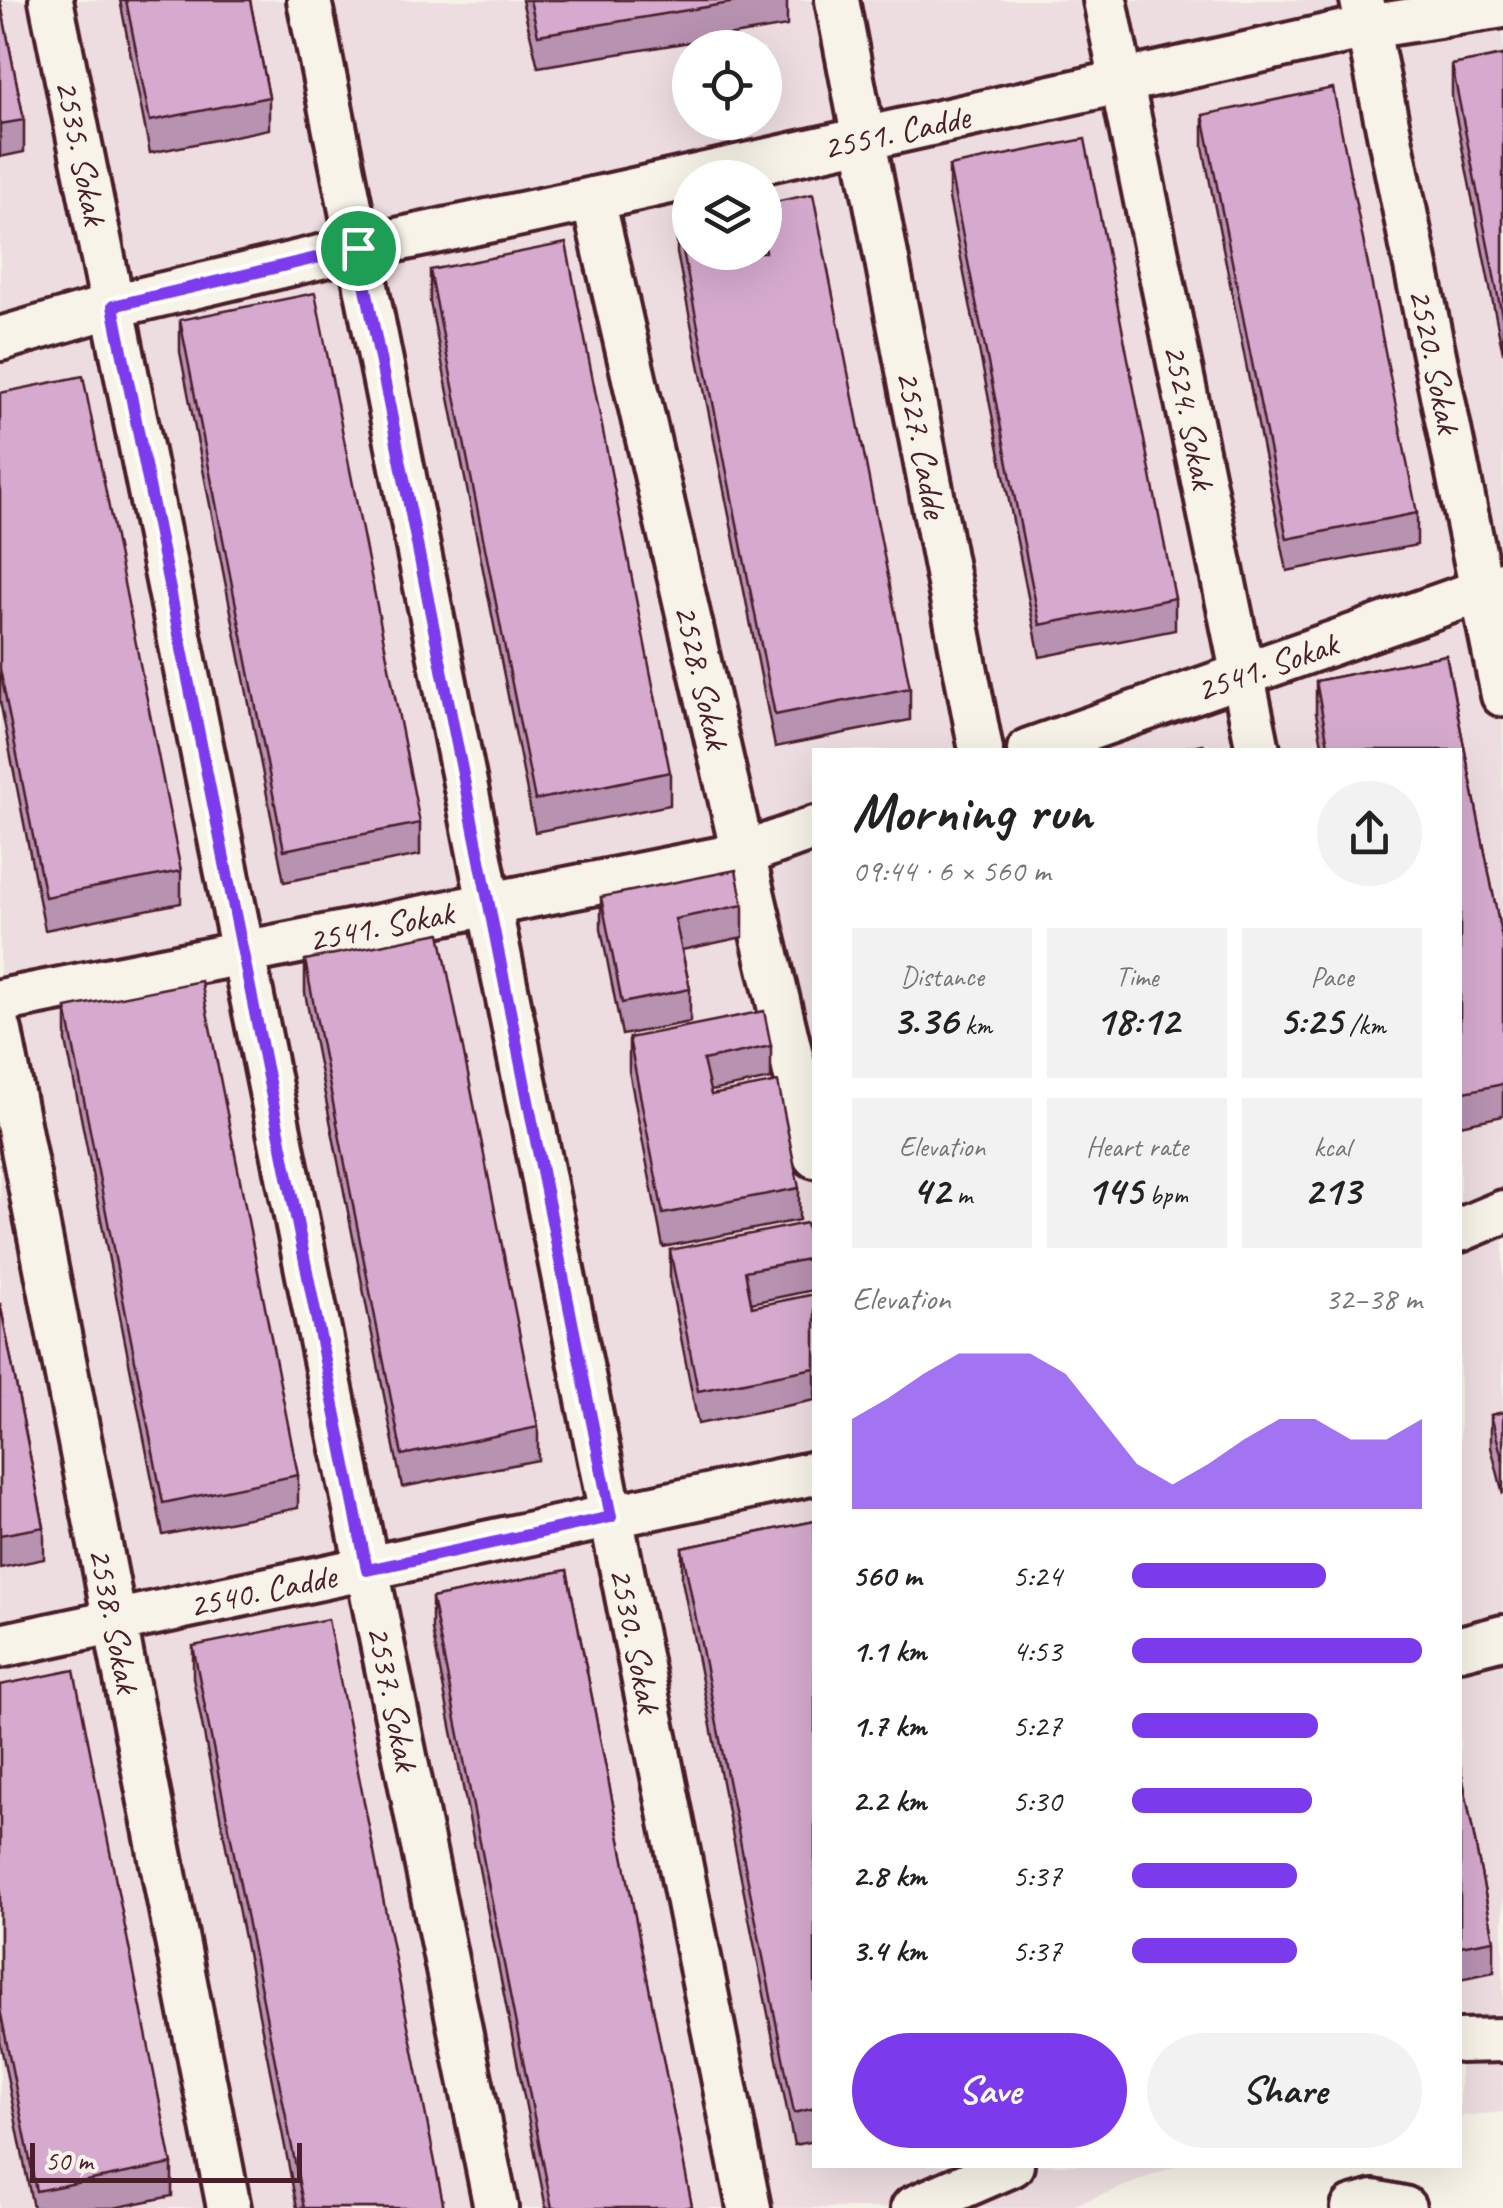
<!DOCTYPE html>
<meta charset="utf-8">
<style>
body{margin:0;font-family:Caveat,sans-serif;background:#f2f2f2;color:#222;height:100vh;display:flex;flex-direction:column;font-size:38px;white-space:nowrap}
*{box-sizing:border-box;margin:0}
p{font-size:32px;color:#767676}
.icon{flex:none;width:55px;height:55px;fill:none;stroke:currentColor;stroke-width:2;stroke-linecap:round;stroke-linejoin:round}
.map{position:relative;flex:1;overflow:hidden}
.details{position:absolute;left:812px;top:748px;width:650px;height:1420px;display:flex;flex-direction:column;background:#fff;border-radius:0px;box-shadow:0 10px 40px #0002}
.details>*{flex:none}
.controls{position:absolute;left:672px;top:30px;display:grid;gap:20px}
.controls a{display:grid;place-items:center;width:110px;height:110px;border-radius:50%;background:#fff;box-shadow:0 10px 40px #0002;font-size:50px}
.scale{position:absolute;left:30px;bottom:25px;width:272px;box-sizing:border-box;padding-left:10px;border:5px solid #4a1f2b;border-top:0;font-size:28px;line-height:35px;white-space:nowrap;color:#4a1f2b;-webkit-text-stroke:8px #f7f3e8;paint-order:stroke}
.pin{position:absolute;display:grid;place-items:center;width:85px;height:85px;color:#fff;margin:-42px;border:5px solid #fff;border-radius:50%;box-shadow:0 2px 10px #0007}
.round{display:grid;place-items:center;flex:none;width:105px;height:105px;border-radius:52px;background:#f2f2f2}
.summary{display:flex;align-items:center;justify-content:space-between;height:170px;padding:0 40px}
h1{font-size:55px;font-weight:700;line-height:75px}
.stats{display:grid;grid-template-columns:repeat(3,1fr);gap:15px;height:170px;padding:10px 40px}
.stats div{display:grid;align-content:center;border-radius:0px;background:#f2f2f2;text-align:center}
.stats b{font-size:42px;font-weight:700}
.stats small{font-size:28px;font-weight:400}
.stats p{font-size:28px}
.chart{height:280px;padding:20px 40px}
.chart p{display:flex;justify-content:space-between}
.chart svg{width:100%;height:180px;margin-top:10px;fill:#7c3aed;opacity:.7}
.primary-button{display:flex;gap:20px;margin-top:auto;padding:20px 40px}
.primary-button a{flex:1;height:115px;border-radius:60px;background:#7c3aed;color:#fff;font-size:40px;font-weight:700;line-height:115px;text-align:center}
.primary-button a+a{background:#f2f2f2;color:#222}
ul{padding:0 40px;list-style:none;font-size:32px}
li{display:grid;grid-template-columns:160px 120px 1fr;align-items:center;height:75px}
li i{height:25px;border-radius:12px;background:#7c3aed}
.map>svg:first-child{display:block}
</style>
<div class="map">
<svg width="1503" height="2208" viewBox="0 0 1503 2208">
<rect width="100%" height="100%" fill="#f7f3e8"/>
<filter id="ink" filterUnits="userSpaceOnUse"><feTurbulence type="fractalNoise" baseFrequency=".01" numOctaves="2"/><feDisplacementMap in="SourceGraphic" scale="20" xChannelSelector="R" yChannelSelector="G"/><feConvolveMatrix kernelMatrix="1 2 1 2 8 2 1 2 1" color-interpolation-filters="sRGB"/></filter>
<g filter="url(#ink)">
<!-- built -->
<path fill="#eddde0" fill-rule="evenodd" d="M 0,0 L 1503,0 L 1503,2112 L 1460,2116 L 1460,750 L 815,750 L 815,2165 L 1179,2165 L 1067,2208 L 0,2208 ZM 690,48 L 765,48 L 765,122 L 690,122 ZM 690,178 L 765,178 L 765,252 L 690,252 Z"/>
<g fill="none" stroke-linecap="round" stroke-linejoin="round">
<defs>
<g id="minor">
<path id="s1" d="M 51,0 L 496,2208"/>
<path id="s2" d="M 309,0 L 749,2208"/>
<path id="s3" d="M 837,0 L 981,750"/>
<path id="s4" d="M 1105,0 L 1258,750"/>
<path id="s5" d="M 1362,0 L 1503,695"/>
<path id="s6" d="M 593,199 L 743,854 L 815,1156"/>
<path id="s7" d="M 0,339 L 113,306 L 358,248 L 593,199 L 1367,27 L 1503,6"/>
<path id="s8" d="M 1029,750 L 1503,583"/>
<path id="s9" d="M 0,1001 L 743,854 L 815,828"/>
<path id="s10" d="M 0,1031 L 229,2208"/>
<path d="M 1460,1230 L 1503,1212"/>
<path id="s11" d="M 0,1646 L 815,1473"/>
<path d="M 1460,1648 L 1503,1637"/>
<path d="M 1460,2041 L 1503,2040"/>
<path d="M 913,2208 L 1012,2165"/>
<path d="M 1353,2208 L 1374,2202 L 1404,2208"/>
</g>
</defs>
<!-- minor casing -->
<use href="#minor" stroke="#4a1f2b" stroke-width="50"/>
<!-- minor -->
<use href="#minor" stroke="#f7f3e8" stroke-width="42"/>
</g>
<!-- wall -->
<g fill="#b792b1" stroke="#4a1f2b" stroke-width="2.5">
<path d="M 0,0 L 24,120 L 24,152 L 0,157 Z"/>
<path d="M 120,0 L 250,0 L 269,97 L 269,129 L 150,153 Z"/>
<path d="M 522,0 L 787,0 L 787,26 L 538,67 Z"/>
<path d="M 1503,55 L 1503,353 L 1452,97 L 1452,65 Z"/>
<path d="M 1203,115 L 1417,513 L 1417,545 L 1287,571 L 1203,147 Z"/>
<path d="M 949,166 L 1175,598 L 1175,630 L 1040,657 L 949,198 Z"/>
<path d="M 677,221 L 910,688 L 910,720 L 775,747 L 677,253 Z"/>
<path d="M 430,270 L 670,772 L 670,805 L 535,832 L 430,302 Z"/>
<path d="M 180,320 L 420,823 L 420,855 L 284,882 L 180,352 Z"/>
<path d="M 0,393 L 181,871 L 181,903 L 45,930 L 0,701 Z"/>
<path d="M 1446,655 L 1503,944 L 1503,1116 L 1460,1125 L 1460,750 L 1323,750 L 1316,713 L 1316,681 Z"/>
<path d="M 601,897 L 743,905 L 743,937 L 682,950 L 690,989 L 690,1022 L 622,1035 L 601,929 Z"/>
<path d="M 305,960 L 538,1427 L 538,1460 L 402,1487 L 305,993 Z"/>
<path d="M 66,1008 L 298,1475 L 298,1508 L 163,1535 L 66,1041 Z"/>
<path d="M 629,1038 L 771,1046 L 771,1079 L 710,1091 L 711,1095 L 799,1188 L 799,1220 L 663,1247 L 629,1071 Z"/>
<path d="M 670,1250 L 813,1258 L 813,1290 L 751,1303 L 752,1307 L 815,1294 L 815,1400 L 698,1424 L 670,1282 Z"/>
<path d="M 0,1303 L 44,1527 L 44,1559 L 0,1568 Z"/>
<path d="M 1503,1412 L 1503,1494 L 1491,1447 L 1491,1415 Z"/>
<path d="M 815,1521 L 815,2141 L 794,2145 L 682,1580 L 682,1548 Z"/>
<path d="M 567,1570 L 692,2208 L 546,2208 L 432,1630 L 432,1598 Z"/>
<path d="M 193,1646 L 444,2208 L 297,2208 L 193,1678 Z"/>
<path d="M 0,1685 L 172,2164 L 172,2196 L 114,2208 L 33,2208 L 0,2041 Z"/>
<path d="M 1460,1765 L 1494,1940 L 1494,1972 L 1460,1979 Z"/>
</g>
<!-- building -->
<g fill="#d5aace" stroke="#4a1f2b" stroke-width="2.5">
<path d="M 0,0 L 24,120 L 0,124 Z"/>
<path d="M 126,0 L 250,0 L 269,97 L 150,121 Z"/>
<path d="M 530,0 L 748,0 L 538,35 Z"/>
<path d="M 1503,55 L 1503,321 L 1452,65 Z"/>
<path d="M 1333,88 L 1417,513 L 1287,539 L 1203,115 Z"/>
<path d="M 1085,139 L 1175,598 L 1040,625 L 949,166 Z"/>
<path d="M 813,194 L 910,688 L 775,715 L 677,221 L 690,219 L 690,252 L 765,252 L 765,204 Z"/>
<path d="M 566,243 L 670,772 L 535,800 L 430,270 Z"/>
<path d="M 315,293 L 420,823 L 284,850 L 180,320 Z"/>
<path d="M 83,376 L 181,871 L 45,897 L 0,669 L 0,393 Z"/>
<path d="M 1446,655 L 1503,944 L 1503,1084 L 1460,1093 L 1460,750 L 1329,750 L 1316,681 Z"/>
<path d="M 1203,744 L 1204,750 L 1171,750 Z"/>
<path d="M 736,870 L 743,905 L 675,919 L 690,989 L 622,1003 L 601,897 Z"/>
<path d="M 440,933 L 538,1427 L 402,1455 L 305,960 Z"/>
<path d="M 201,981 L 298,1475 L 163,1503 L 66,1008 Z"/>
<path d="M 764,1011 L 771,1046 L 703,1060 L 711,1095 L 778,1082 L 799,1188 L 663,1214 L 629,1038 Z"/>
<path d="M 806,1223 L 813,1258 L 745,1271 L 752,1307 L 815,1294 L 815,1368 L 698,1391 L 670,1250 Z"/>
<path d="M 0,1303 L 44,1527 L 0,1535 Z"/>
<path d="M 1503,1412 L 1503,1462 L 1491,1415 Z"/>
<path d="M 815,1521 L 815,2108 L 794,2113 L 682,1548 Z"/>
<path d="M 567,1570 L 692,2206 L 683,2208 L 552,2208 L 432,1598 Z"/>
<path d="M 328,1619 L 444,2208 L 304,2208 L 193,1646 Z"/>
<path d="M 74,1670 L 172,2164 L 36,2191 L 0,2009 L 0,1685 Z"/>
<path d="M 1460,1765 L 1494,1940 L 1460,1946 Z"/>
</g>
</g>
<g fill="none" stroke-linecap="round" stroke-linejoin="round" filter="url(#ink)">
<defs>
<path id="route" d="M 358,248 L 611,1517 L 367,1570 L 113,306 Z"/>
</defs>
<!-- route casing -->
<use href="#route" stroke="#fff" stroke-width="20"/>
<!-- route -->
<use href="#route" stroke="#7c3aed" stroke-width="12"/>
</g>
<g text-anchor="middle" stroke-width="9" stroke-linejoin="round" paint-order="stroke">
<!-- street labels -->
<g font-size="35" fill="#4a1f2b" stroke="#f7f3e8">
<text dy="12" stroke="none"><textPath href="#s7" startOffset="920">2551. Cadde</textPath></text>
<text dy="12" stroke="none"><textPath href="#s1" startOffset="155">2535. Sokak</textPath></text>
<text dy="12" stroke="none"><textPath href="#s5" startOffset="368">2520. Sokak</textPath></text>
<text dy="12" stroke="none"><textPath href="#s4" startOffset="425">2524. Sokak</textPath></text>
<text dy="12" stroke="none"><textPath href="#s3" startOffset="452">2527. Cadde</textPath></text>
<text dy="12" stroke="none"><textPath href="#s8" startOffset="252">2541. Sokak</textPath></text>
<text dy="12" stroke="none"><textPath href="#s6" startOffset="490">2528. Sokak</textPath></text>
<text dy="12" stroke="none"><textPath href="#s9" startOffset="388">2541. Sokak</textPath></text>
<text dy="12" stroke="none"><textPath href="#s11" startOffset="268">2540. Cadde</textPath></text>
<text dy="12" stroke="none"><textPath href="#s10" startOffset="600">2538. Sokak</textPath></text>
<text dy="12" stroke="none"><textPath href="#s2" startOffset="1672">2530. Sokak</textPath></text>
<text dy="12" stroke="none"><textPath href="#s1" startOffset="1732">2537. Sokak</textPath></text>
</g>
</g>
</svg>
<div class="controls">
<a><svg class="icon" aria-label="locate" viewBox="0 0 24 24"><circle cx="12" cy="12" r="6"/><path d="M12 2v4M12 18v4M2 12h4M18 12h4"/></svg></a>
<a><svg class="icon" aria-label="layers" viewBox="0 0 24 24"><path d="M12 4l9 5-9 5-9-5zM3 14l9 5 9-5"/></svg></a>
</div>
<div class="scale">50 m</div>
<div class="pin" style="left:358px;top:248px;background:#1e9e55"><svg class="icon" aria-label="arrive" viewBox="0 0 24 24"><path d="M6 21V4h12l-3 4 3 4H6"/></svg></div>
<section class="details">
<div class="summary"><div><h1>Morning run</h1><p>09:44 · 6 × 560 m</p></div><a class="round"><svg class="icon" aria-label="share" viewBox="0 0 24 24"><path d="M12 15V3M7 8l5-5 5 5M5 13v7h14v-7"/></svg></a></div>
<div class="stats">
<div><p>Distance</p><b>3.36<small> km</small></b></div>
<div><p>Time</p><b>18:12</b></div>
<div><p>Pace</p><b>5:25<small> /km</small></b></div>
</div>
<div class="stats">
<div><p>Elevation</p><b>42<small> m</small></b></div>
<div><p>Heart rate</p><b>145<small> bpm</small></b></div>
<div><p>kcal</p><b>213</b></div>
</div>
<div class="chart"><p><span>Elevation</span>32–38 m</p>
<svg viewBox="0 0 160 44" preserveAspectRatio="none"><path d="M0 44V22L10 17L20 11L30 6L40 6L50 6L60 11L70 22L80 33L90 38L100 33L110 27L120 22L130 22L140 27L150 27L160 22V44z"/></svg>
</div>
<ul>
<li><b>560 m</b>5:24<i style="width:67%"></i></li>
<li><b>1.1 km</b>4:53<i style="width:100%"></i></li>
<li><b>1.7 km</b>5:27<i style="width:64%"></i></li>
<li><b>2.2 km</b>5:30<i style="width:62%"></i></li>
<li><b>2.8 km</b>5:37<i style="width:57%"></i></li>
<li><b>3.4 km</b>5:37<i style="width:57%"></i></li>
</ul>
<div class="primary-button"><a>Save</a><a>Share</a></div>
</section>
</div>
